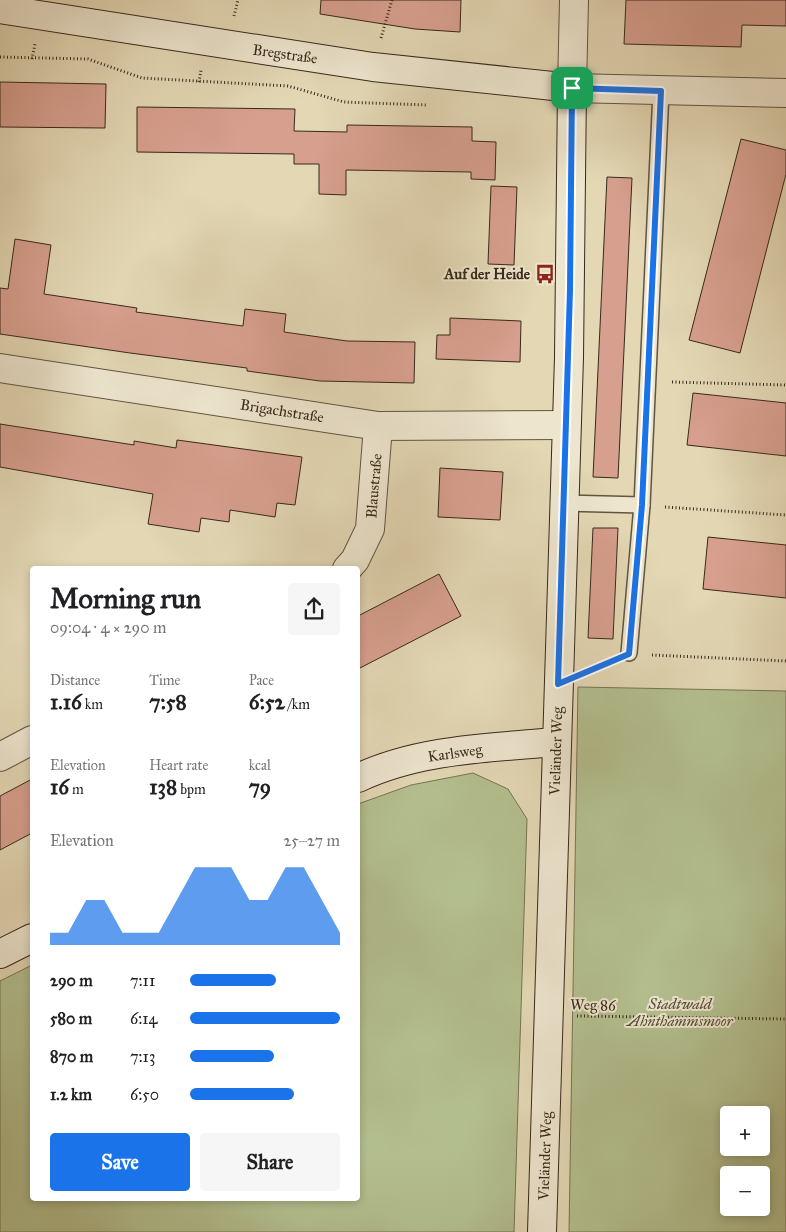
<!DOCTYPE html>
<meta charset="utf-8">
<style>
body{margin:0;font-family:"IM FELL Great Primer",serif;background:#f6f6f6;color:#202124;height:100vh;display:flex;flex-direction:column;font-size:19px;white-space:nowrap}
*{box-sizing:border-box;margin:0}
p{font-size:16px;color:#757577}
.icon{flex:none;width:28px;height:28px;fill:none;stroke:currentColor;stroke-width:2;stroke-linecap:round;stroke-linejoin:round}
.map{position:relative;flex:1;overflow:hidden}
.side{position:absolute;left:30px;top:566px;width:330px;height:635px;display:flex;flex-direction:column;background:#fff;border-radius:5px;box-shadow:0 2px 8px #0003}
.side>*{flex:none}
.controls{position:absolute;left:720px;top:1106px;display:grid;gap:10px}
.controls a{display:grid;place-items:center;width:50px;height:50px;border-radius:5px;background:#fff;box-shadow:0 2px 8px #0003;font-size:25px}
.pin{position:absolute;display:grid;place-items:center;width:42px;height:42px;color:#fff;margin:-21px;border-radius:10px;box-shadow:0 2px 8px #0006}
.round{display:grid;place-items:center;flex:none;width:52px;height:52px;border-radius:5px;background:#f6f6f6}
.summary{display:flex;align-items:center;justify-content:space-between;height:85px;padding:0 20px}
h1{font-size:28px;font-weight:800;line-height:38px}
.figures{display:grid;grid-template-columns:repeat(3,1fr);gap:8px;height:85px;padding:5px 20px}
.figures div{display:grid;align-content:center}
.figures b{font-size:21px;font-weight:800}
.figures small{font-size:14px;font-weight:400}
.figures p{font-size:14px}
.chart{height:140px;padding:10px 20px}
.chart p{display:flex;justify-content:space-between}
.chart svg{width:100%;height:90px;margin-top:5px;fill:#1a73e8;opacity:.7}
.cta{display:flex;gap:10px;margin-top:auto;padding:10px 20px}
.cta a{flex:1;height:58px;border-radius:5px;background:#1a73e8;color:#fff;font-size:20px;font-weight:800;line-height:58px;text-align:center}
.cta a+a{background:#f6f6f6;color:#202124}
ul{padding:0 20px;list-style:none;font-size:16px}
li{display:grid;grid-template-columns:80px 60px 1fr;align-items:center;height:38px}
li i{height:12px;border-radius:6px;background:#1a73e8}
.map>svg:first-child{display:block}
</style>
<div class="map">
<svg width="786" height="1232" viewBox="0 0 786 1232">
<rect width="100%" height="100%" fill="#e3d7b4"/>
<filter id="stains"><feTurbulence type="fractalNoise" baseFrequency=".004" numOctaves="4"/><feColorMatrix values="0 0 0 0 .2 0 0 0 0 .09 0 0 0 0 .02 0 0 0 .5 -.17"/></filter>
<radialGradient id="worn" r=".72"><stop offset=".6" stop-color="#630" stop-opacity="0"/><stop offset="1" stop-color="#630" stop-opacity=".3"/></radialGradient>
<!-- green -->
<g fill="#b3be8e" stroke="#767454" fill-rule="evenodd">
<path d="M 578,687 L 786,691 L 786,1232 L 569,1232 ZM 729,1115 L 761,1115 L 761,1148 L 729,1148 ZM 729,1175 L 761,1175 L 761,1208 L 729,1208 Z"/>
<path d="M 473,773 L 508,789 L 527,819 L 514,1232 L 0,1232 L 0,981 L 32,965 L 32,1199 L 358,1199 L 358,804 L 411,785 Z"/>
</g>
<!-- building -->
<g fill="#d79f8e" stroke="#38291a">
<path d="M 321,0 L 461,0 L 460,32 L 415,29 L 320,14 Z"/>
<path d="M 626,0 L 786,0 L 786,26 L 742,25 L 741,47 L 624,44 Z"/>
<path d="M 0,82 L 106,84 L 105,128 L 0,127 Z"/>
<path d="M 137,107 L 295,109 L 294,131 L 347,132 L 347,125 L 472,127 L 472,141 L 496,142 L 495,180 L 471,179 L 471,172 L 346,170 L 346,195 L 319,194 L 319,164 L 294,164 L 294,154 L 137,152 Z"/>
<path d="M 741,139 L 786,150 L 786,174 L 740,353 L 689,340 Z"/>
<path d="M 607,177 L 632,178 L 618,478 L 593,477 Z"/>
<path d="M 491,186 L 517,187 L 514,265 L 488,264 Z"/>
<path d="M 15,239 L 51,245 L 44,294 L 137,308 L 136,312 L 243,326 L 245,309 L 286,314 L 284,332 L 347,341 L 415,342 L 414,383 L 320,381 L 247,371 L 247,368 L 130,353 L 0,334 L 0,288 L 8,289 Z"/>
<path d="M 450,318 L 521,321 L 520,362 L 436,359 L 437,335 L 450,335 Z"/>
<path d="M 693,393 L 786,403 L 786,456 L 687,445 Z"/>
<path d="M 0,424 L 134,445 L 134,441 L 176,448 L 177,440 L 302,457 L 295,505 L 277,503 L 275,517 L 230,510 L 229,522 L 201,518 L 199,532 L 148,524 L 153,494 L 0,467 Z"/>
<path d="M 440,468 L 503,472 L 500,520 L 438,517 Z"/>
<path d="M 593,528 L 618,528 L 613,639 L 588,638 Z"/>
<path d="M 708,537 L 786,545 L 786,598 L 703,589 Z"/>
<path d="M 439,574 L 461,616 L 358,669 L 358,616 Z"/>
<path d="M 32,779 L 32,833 L 0,850 L 0,796 Z"/>
</g>
<g fill="none" stroke-linecap="round" stroke-linejoin="round">
<defs>
<g id="lane">
<path d="M 564,503 L 642,505"/>
<path d="M 629,653 L 642,505 L 661,91"/>
</g>
<g id="street">
<path d="M 574,0 L 572,88 L 786,93"/>
<path d="M 0,368 L 378,426 L 566,425"/>
<path d="M 347,569 L 355,560 L 370,529 L 378,426"/>
<path d="M 0,757 L 32,740"/>
</g>
<g id="secondary">
<path d="M 0,9 L 373,67 L 572,88 L 569,357 L 542,1232"/>
<path d="M 358,778 C 419,749 489,748 556,742"/>
<path d="M 0,954 L 32,938"/>
</g>
</defs>
<!-- lane casing -->
<use href="#lane" stroke="#635440" stroke-width="18"/>
<!-- street casing -->
<use href="#street" stroke="#635440" stroke-width="30"/>
<!-- secondary casing -->
<use href="#secondary" stroke="#38291a" stroke-width="30"/>
<!-- path -->
<g stroke="#38291a" stroke-width="3" stroke-dasharray="1 2.5" stroke-linecap="butt">
<path d="M 234,16 L 238,0"/>
<path d="M 381,38 L 392,0"/>
<path d="M 0,57 L 88,59 L 142,78 L 288,86 L 344,102 L 428,105"/>
<path d="M 32,59 L 35,44"/>
<path d="M 199,82 L 201,70"/>
<path d="M 672,382 L 786,385"/>
<path d="M 665,507 L 786,515"/>
<path d="M 652,655 L 786,661"/>
<path d="M 588,671 L 610,662"/>
<path d="M 577,1016 L 786,1019"/>
</g>
<!-- lane -->
<use href="#lane" stroke="#ede5ce" stroke-width="15"/>
<!-- street -->
<use href="#street" stroke="#ede5ce" stroke-width="28"/>
<!-- secondary -->
<use href="#secondary" stroke="#ede5ce" stroke-width="28"/>
</g>
<g fill="none" stroke-linecap="round" stroke-linejoin="round">
<defs>
<path id="route" d="M 572,88 L 661,91 L 642,505 L 629,654 L 558,684 L 570,290 Z"/>
</defs>
<!-- route casing -->
<use href="#route" stroke="#fff" stroke-width="10"/>
<!-- route -->
<use href="#route" stroke="#1a73e8" stroke-width="6"/>
</g>
<!-- icons -->
<defs>
<symbol id="bus-bare" viewBox="-9 -9 18 18"><path d="M-5-6H5V4H4V6H2V4H-2V6H-4V4H-5ZM-3.5-4V0h7V-4ZM-3.5 1.2v1.5H-2V1.2ZM2 1.2v1.5H3.5V1.2Z" fill="#8f2418" stroke="#ede5ce" stroke-width="2.5" paint-order="stroke"/></symbol>
</defs>
<g fill-rule="evenodd">
<use href="#bus-bare" x="531" y="260" width="28" height="28"/>
</g>
<g text-anchor="middle" stroke-width="4" stroke-linejoin="round" paint-order="stroke">
<!-- street labels -->
<g font-size="15" fill="#38291a" stroke="#ede5ce">
<text transform="translate(285 54) rotate(8)" y="5">Bregstraße</text>
<text transform="translate(282 411) rotate(9)" y="5">Brigachstraße</text>
<text transform="translate(374 486) rotate(-85)" y="5">Blaustraße</text>
<text transform="translate(556 751) rotate(-88)" y="5">Vieländer Weg</text>
<text transform="translate(455 753) rotate(-8)" y="5">Karlsweg</text>
<text transform="translate(593 1005) rotate(1)" y="5">Weg 86</text>
<text transform="translate(545 1156) rotate(-88)" y="5">Vieländer Weg</text>
</g>
<!-- poi labels -->
<g font-size="15" font-weight="bold" fill="#38291a" stroke="#ede5ce" text-anchor="end">
<text x="530" y="279">Auf der Heide</text>
</g>
<!-- park labels -->
<g font-size="15" font-style="italic" fill="#574e37" stroke="#ede5ce">
<text x="680" y="1009">Stadtwald<tspan x="680" dy="17">Ahnthammsmoor</tspan></text>
</g>
</g>
<rect width="100%" height="100%" filter="url(#stains)"/>
<rect width="100%" height="100%" fill="url(#worn)"/>
</svg>
<div class="controls">
<a>+</a>
<a>−</a>
</div>
<div class="pin" style="left:572px;top:88px;background:#1e9e55"><svg class="icon" aria-label="arrive" viewBox="0 0 24 24"><path d="M6 21V4h12l-3 4 3 4H6"/></svg></div>
<section class="side">
<div class="summary"><div><h1>Morning run</h1><p>09:04 · 4 × 290 m</p></div><a class="round"><svg class="icon" aria-label="share" viewBox="0 0 24 24"><path d="M12 15V3M7 8l5-5 5 5M5 13v7h14v-7"/></svg></a></div>
<div class="figures">
<div><p>Distance</p><b>1.16<small> km</small></b></div>
<div><p>Time</p><b>7:58</b></div>
<div><p>Pace</p><b>6:52<small> /km</small></b></div>
</div>
<div class="figures">
<div><p>Elevation</p><b>16<small> m</small></b></div>
<div><p>Heart rate</p><b>138<small> bpm</small></b></div>
<div><p>kcal</p><b>79</b></div>
</div>
<div class="chart"><p><span>Elevation</span>25–27 m</p>
<svg viewBox="0 0 160 44" preserveAspectRatio="none"><path d="M0 44V38L10 38L20 22L30 22L40 38L50 38L60 38L70 22L80 6L90 6L100 6L110 22L120 22L130 6L140 6L150 22L160 38V44z"/></svg>
</div>
<ul>
<li><b>290 m</b>7:11<i style="width:57%"></i></li>
<li><b>580 m</b>6:14<i style="width:100%"></i></li>
<li><b>870 m</b>7:13<i style="width:56%"></i></li>
<li><b>1.2 km</b>6:50<i style="width:69%"></i></li>
</ul>
<div class="cta"><a>Save</a><a>Share</a></div>
</section>
</div>
